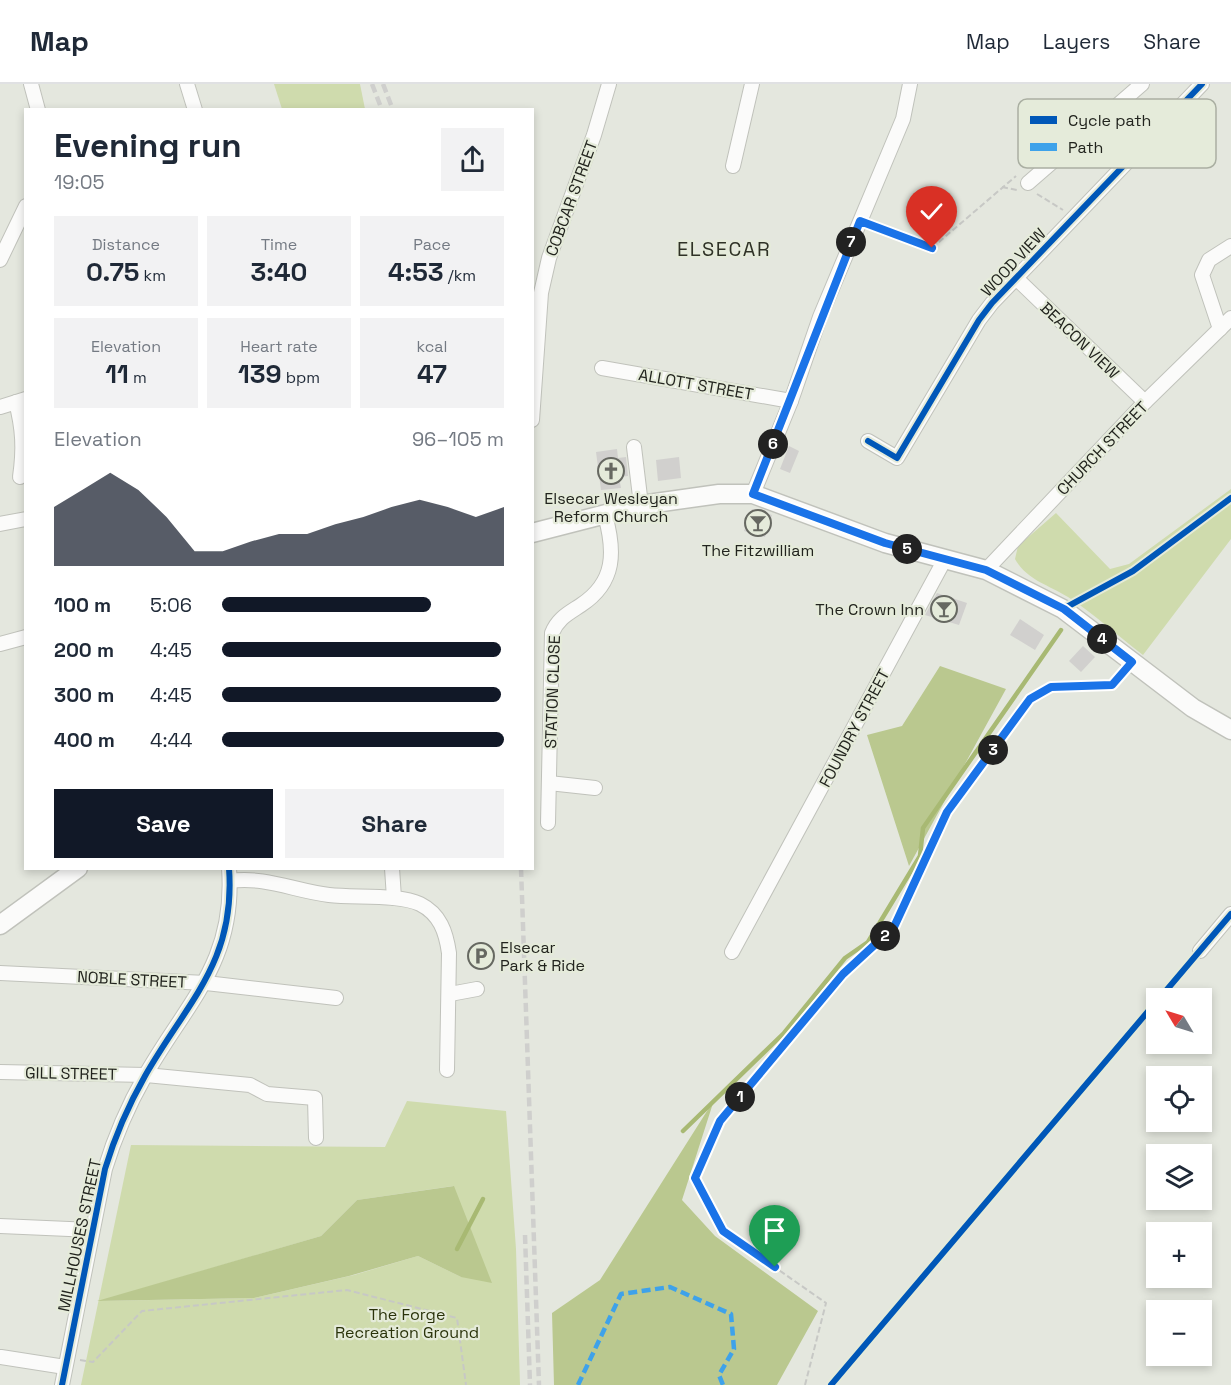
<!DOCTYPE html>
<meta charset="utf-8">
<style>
body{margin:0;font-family:"Space Grotesk",sans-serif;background:#f2f2f3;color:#1f2937;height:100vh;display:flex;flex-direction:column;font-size:22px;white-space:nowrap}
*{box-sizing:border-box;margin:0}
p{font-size:20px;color:#747a83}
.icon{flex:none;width:33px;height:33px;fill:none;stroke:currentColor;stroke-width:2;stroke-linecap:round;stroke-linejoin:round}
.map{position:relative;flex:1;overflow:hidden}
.panel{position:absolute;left:24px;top:24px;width:510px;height:762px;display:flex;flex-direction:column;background:#fff;border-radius:0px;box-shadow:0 3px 9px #0003}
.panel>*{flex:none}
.needle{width:39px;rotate:308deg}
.buttons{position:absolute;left:1146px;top:904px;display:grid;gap:12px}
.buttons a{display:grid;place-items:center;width:66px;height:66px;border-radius:0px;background:#fff;box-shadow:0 3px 9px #0003;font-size:30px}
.pin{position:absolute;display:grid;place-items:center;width:51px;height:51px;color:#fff;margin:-62px -26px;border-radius:50% 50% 50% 0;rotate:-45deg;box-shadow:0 0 6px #0007}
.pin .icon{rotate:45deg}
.km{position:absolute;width:30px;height:30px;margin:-15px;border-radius:50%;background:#222;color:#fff;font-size:16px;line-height:30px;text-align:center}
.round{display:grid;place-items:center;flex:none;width:63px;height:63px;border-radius:0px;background:#f2f2f3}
.overview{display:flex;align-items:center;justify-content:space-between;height:102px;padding:0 30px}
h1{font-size:33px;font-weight:700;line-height:45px}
.stats{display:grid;grid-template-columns:repeat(3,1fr);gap:9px;height:102px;padding:6px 30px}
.stats div{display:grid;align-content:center;border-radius:0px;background:#f2f2f3;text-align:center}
.stats b{font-size:26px;font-weight:700}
.stats small{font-size:16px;font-weight:400}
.stats p{font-size:16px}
.chart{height:168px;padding:12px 30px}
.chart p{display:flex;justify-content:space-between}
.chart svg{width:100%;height:108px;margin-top:6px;fill:#111827;opacity:.7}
.button{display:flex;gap:12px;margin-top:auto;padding:12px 30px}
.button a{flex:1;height:69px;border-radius:0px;background:#111827;color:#fff;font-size:24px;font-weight:700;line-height:69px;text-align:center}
.button a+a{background:#f2f2f3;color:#1f2937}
ul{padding:0 30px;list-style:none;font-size:20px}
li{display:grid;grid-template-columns:96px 72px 1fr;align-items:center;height:45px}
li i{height:15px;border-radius:8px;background:#111827}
header{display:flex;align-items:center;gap:36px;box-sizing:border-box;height:84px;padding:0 30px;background:#fff;border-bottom:2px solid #e0e1e3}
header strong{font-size:28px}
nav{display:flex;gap:33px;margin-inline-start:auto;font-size:21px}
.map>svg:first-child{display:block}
</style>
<header>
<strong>Map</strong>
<nav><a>Map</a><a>Layers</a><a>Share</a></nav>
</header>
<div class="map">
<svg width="1231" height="1301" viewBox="0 0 1231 1301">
<rect width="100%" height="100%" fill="#e4e7de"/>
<!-- green -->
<g fill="#cfdbad" fill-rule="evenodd">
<path d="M 274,0 L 360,0 L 365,25 L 282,25 Z"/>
<path d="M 1231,405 L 1231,455 L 1143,571 C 1118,552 1094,530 1068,513 C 1049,501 1027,496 1015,475 L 1018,462 L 1056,429 L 1110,485 L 1129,480 Z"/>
<path d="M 407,1017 L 506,1027 L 516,1165 L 520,1301 L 81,1301 L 131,1061 L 385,1063 ZM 453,1102 L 461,1193 L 418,1172 L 354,1191 L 254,1214 L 100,1217 L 321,1152 L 357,1116 Z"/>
</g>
<!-- forest -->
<g fill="#bac88f">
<path d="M 940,582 L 1006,605 L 909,782 L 867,651 L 902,642 Z"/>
<path d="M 714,1016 L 682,1116 L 715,1152 L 818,1227 L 777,1301 L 554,1301 L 552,1229 L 600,1196 Z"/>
<path d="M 454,1102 L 492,1199 L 461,1193 L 418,1172 L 349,1192 L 254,1214 L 97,1217 L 321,1152 L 357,1116 Z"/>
</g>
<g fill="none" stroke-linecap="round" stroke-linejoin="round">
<!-- stream -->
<g stroke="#a8b973" stroke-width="4.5">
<path d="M 683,1047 L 784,949 L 845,874 L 868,858 L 920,772 L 923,744 L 1061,546"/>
<path d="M 457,1165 L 483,1115"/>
</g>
</g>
<!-- building -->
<g fill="#d1d0ce">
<path d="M 789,362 L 799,367 L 790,389 L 780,385 Z"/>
<path d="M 617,365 L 618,374 L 626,373 L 628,392 L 619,393 L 621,404 L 601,406 L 596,368 Z"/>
<path d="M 679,373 L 681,394 L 658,397 L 656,376 Z"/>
<path d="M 752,425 L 772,431 L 765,453 L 744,447 Z"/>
<path d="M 937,509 L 967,519 L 959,541 L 925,531 Z"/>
<path d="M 1020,535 L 1044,551 L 1035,566 L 1010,551 Z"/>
<path d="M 1083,562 L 1095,573 L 1081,588 L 1069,577 Z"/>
</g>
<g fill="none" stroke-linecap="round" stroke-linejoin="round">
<defs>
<g id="minor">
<path d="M 31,0 L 38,26"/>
<path d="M 187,0 L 195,26"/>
<path d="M 733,82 L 752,0"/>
<path d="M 1028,99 L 1142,0"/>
<path d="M 0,176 L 26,122"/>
<path d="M 1016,194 L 1145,318"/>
<path d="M 1220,245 L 1202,191 L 1209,176 L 1231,162"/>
<path d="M 602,284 L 791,317"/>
<path d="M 16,318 C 23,345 24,365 20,393"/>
<path d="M 0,323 L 26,315"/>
<path d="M 532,336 L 541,209 L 549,174 L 594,51 L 609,0"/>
<path d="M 868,357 L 897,374 L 979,236 L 992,219 L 1202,0"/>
<path d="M 634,363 L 641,421"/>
<path d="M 753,410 L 791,317 L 820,233 L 903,35 L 910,0"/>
<path d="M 0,440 L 26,435"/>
<path d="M 986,486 L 1145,318 L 1231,234"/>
<path d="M 0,560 L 26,553"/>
<path d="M 549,699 L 595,704"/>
<path d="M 548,739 L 552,549 C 558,534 569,529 581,521 C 616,498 615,467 605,431"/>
<path d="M 392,784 L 394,814"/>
<path d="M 230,797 C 265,792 295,807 329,811 C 355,814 399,810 420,820 C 440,830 446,848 449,869 L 447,986"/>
<path d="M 1200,867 L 1231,830"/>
<path d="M 732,868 L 945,475"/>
<path d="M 0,889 L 206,899 L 336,914"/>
<path d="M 450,910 L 477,905"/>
<path d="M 0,988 L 146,991 L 250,1001 L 267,1010 L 315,1014 L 316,1054"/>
<path d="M 0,1142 L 92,1146"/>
<path d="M 1,1273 L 65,1283"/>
<path d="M 62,1301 L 105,1085 C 115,1052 128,1022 145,992 C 187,918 236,878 229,784"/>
</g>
<g id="major">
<path d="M 532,449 L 641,421 L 719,410 L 753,410 L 885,459 L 986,486 L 1063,525 L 1193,624 L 1231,646"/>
<path d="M 0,841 L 78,784"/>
</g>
</defs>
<!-- minor casing -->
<use href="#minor" stroke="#c0c2bb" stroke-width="16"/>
<!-- major casing -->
<use href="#major" stroke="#c0c2bb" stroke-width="21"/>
<!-- path -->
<g stroke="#c7c8c5" stroke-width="2" stroke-dasharray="6 3" stroke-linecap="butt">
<path d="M 1002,103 L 1017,106"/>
<path d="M 1037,110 L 1063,126"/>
<path d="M 873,142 L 932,164 L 1016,92"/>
<path d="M 1229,415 L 1231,417"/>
<path d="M 532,485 L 532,514"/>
<path d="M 80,1276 L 93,1278 L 142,1227 L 347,1206 L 457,1234 L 466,1301"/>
<path d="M 805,1301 L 826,1219 L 723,1147 L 695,1093 L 720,1037 L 843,890 L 894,843 L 947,728 L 1030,615 L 1051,603 L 1112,601 L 1122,589"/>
</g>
<!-- minor -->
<use href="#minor" stroke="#fbfbfa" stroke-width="14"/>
<!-- major -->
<use href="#major" stroke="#fbfbfa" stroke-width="18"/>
<!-- rail -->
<g stroke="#cfcfcd" stroke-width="4.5" stroke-dasharray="9 4.5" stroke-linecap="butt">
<path d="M 372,0 L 382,26"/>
<path d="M 383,0 L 393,26"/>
<path d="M 521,784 L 539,1301"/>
<path d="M 525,1151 L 530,1301"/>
</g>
<!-- quiet -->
<path stroke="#3ea2ea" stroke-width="4.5" stroke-dasharray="9 4.5" stroke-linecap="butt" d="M 578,1301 L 621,1210 L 670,1203 L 731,1230 L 734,1265 L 719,1291 L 723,1301"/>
<defs>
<g id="cycleway">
<path d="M 868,357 L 897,374 L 979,236 L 992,219 L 1202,0"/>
<path d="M 1063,525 L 1133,487 L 1231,414"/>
<path d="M 1159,915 L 1231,830"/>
<path d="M 62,1301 L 105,1085 C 115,1052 128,1022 145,992 C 187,918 236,878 229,784"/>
<path d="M 831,1301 L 1156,918"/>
</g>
</defs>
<!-- cycleway casing -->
<use href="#cycleway" stroke="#e5ebda" stroke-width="10"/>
<!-- cycleway -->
<use href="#cycleway" stroke="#0057b8" stroke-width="6"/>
</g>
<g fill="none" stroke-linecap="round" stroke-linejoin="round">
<defs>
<path id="route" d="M 775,1183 L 723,1147 L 695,1094 L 720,1037 L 843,890 L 894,843 L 947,728 L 1030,615 L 1051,603 L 1112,601 L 1132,578 L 1064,525 L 986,486 L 885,459 L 753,410 L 860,137 L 932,164"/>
</defs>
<!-- route casing -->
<use href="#route" stroke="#fff" stroke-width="12"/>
<!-- route -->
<use href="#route" stroke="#1a73e8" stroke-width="8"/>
</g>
<!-- icons -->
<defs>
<symbol id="church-ring" viewBox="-11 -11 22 22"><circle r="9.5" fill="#e5ebda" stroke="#666861" stroke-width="1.5"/><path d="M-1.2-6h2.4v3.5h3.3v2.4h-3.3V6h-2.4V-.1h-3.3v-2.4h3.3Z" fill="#666861"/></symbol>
<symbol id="bar-ring" viewBox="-11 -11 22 22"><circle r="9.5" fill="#e5ebda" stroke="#666861" stroke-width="1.5"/><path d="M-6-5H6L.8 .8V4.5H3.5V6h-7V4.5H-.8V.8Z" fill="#666861"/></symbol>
<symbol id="parking-ring" viewBox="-11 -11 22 22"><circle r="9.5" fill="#e5ebda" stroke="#666861" stroke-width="1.5"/><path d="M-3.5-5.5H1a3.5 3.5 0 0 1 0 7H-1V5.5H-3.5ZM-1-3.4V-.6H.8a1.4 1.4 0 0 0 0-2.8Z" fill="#666861"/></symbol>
</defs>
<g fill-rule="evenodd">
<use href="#church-ring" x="596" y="372" width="30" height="30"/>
<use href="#bar-ring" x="743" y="424" width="30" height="30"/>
<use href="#bar-ring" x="929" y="510" width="30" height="30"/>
<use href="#parking-ring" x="466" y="857" width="30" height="30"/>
</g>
<g text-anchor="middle" stroke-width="4.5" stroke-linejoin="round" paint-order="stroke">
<!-- street labels -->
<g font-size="16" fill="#22241e" stroke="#e5ebda">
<text transform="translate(571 114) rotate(-70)" y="6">COBCAR STREET</text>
<text transform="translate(1013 178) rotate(-47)" y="6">WOOD VIEW</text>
<text transform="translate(1080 256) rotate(44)" y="6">BEACON VIEW</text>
<text transform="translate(696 300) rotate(10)" y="6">ALLOTT STREET</text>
<text transform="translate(1102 364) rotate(-46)" y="6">CHURCH STREET</text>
<text transform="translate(552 608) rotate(-88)" y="6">STATION CLOSE</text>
<text transform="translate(854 644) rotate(-62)" y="6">FOUNDRY STREET</text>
<text transform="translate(132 895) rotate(3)" y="6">NOBLE STREET</text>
<text transform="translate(71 989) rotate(1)" y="6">GILL STREET</text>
<text transform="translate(79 1151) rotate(-78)" y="6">MILLHOUSES STREET</text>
</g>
<!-- poi labels -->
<g font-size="16" fill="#22241e" stroke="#e5ebda">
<text x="611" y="420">Elsecar Wesleyan<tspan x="611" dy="18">Reform Church</tspan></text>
<text x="758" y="472">The Fitzwilliam</text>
<text x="924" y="531" text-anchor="end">The Crown Inn</text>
<text x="500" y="869" text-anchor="start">Elsecar<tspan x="500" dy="18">Park &amp; Ride</tspan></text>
</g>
<!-- park labels -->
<g font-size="16" fill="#2a330a" stroke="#e5ebda">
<text x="407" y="1236">The Forge<tspan x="407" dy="18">Recreation Ground</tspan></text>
</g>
<!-- quarter labels -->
<g font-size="20" letter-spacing="1.5" fill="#2f3226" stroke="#e5ebda">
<text x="724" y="172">ELSECAR</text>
</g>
</g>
<!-- legend -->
<rect x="1018" y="15" width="198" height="69" rx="9" fill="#e5ebda" stroke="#aaafa2" stroke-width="1.5"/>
<rect x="1030" y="32" width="27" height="8" fill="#0057b8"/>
<rect x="1030" y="59" width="27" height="8" fill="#3ea2ea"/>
<g font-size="16" fill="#22241e">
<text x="1068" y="42">Cycle path</text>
<text x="1068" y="69">Path</text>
</g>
</svg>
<div class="buttons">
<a><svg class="needle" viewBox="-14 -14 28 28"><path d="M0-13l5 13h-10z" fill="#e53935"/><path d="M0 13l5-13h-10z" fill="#747a83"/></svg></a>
<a><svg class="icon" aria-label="locate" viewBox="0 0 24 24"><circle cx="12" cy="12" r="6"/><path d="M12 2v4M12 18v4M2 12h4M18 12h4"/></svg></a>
<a><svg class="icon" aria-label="layers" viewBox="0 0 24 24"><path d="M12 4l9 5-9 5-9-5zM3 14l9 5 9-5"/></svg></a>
<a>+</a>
<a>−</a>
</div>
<div class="pin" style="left:775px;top:1183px;background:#1e9e55"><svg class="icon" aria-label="arrive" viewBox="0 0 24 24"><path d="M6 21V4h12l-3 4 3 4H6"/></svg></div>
<div class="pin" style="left:932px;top:164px;background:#d93025"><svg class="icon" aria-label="check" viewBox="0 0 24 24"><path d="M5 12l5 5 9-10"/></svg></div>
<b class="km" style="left:740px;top:1013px">1</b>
<b class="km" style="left:885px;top:852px">2</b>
<b class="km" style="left:993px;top:666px">3</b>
<b class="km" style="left:1102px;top:555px">4</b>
<b class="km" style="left:907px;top:465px">5</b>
<b class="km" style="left:773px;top:360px">6</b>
<b class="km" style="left:851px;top:158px">7</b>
<section class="panel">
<div class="overview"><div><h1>Evening run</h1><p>19:05</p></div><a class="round"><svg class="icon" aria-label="share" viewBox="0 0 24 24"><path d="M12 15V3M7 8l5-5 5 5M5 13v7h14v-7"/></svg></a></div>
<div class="stats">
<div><p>Distance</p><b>0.75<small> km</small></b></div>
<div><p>Time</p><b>3:40</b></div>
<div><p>Pace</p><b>4:53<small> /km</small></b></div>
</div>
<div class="stats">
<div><p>Elevation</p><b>11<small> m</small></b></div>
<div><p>Heart rate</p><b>139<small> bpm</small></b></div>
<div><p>kcal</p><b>47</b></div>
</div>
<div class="chart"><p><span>Elevation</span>96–105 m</p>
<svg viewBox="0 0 160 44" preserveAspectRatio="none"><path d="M0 44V20L10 13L20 6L30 13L40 24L50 38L60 38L70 34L80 31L90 31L100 27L110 24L120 20L130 17L140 20L150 24L160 20V44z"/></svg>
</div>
<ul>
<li><b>100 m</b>5:06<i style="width:74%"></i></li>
<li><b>200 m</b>4:45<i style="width:99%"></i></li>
<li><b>300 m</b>4:45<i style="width:99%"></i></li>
<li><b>400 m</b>4:44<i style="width:100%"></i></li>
</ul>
<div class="button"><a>Save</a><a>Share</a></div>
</section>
</div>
